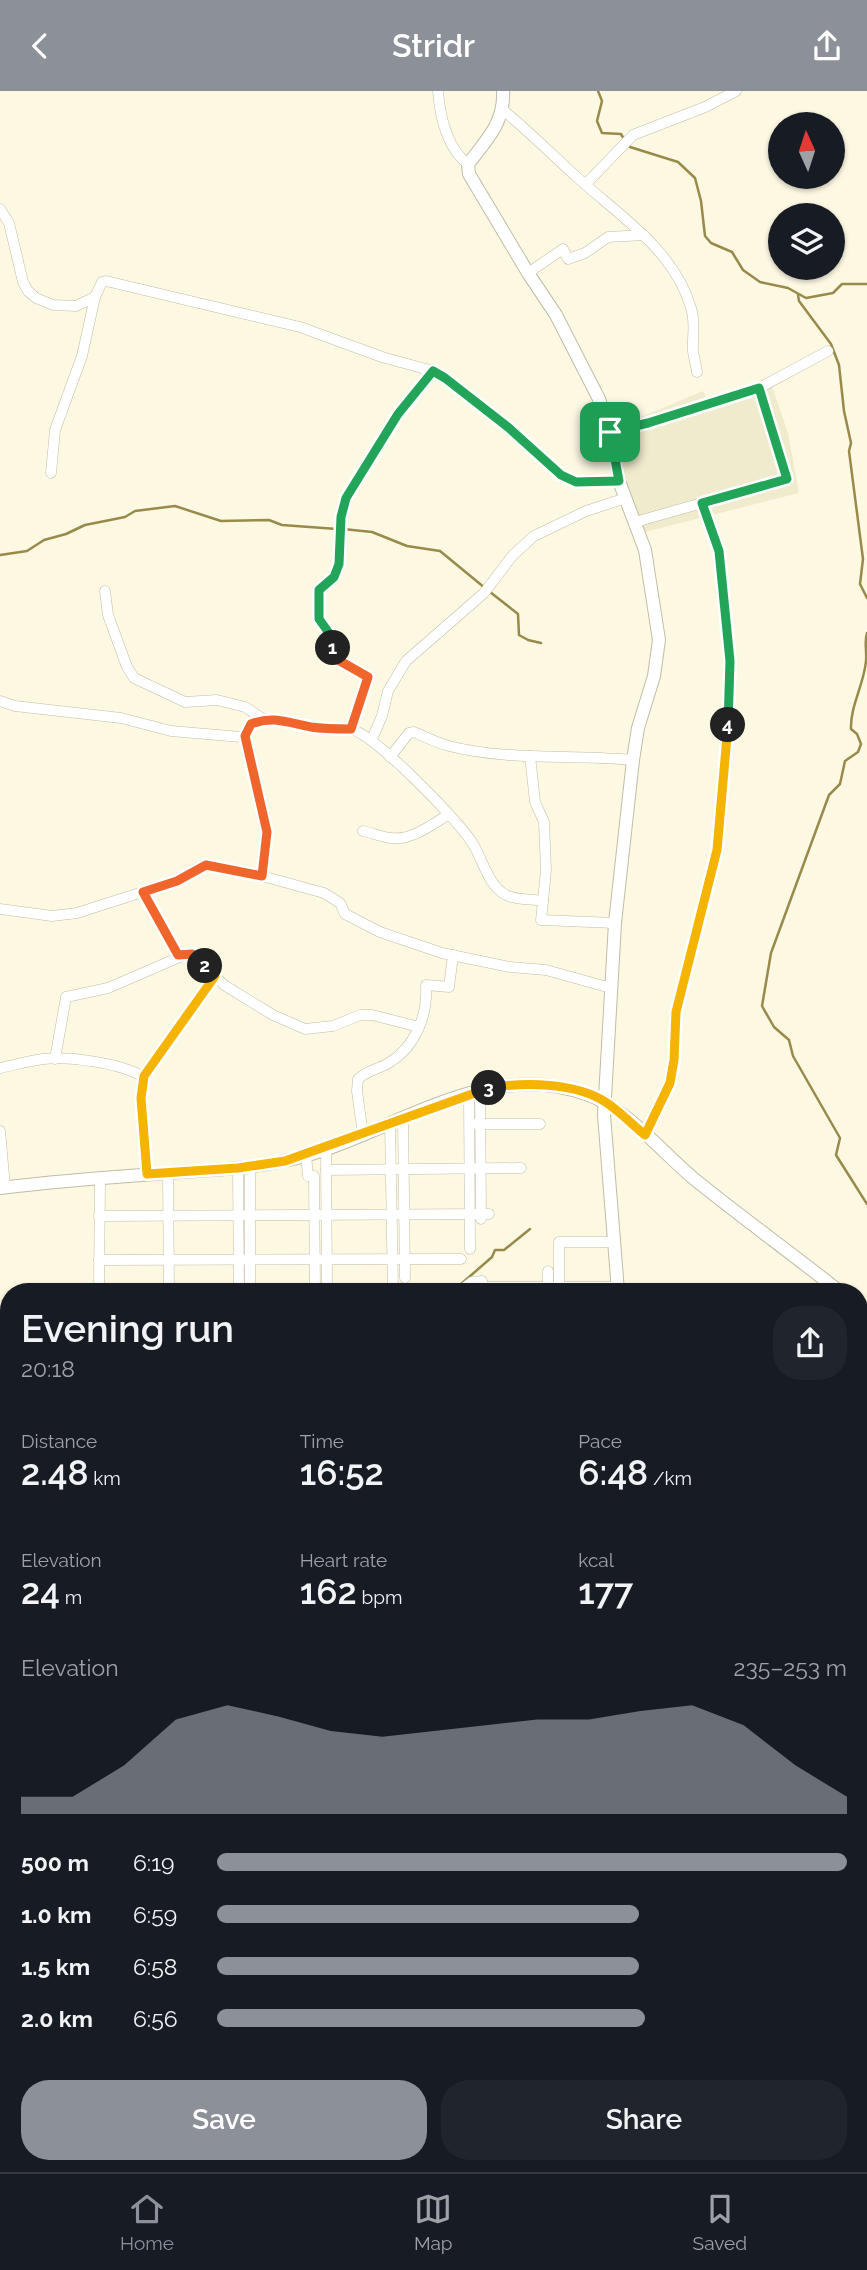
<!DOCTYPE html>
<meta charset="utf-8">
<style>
body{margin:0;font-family:Raleway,sans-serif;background:#20242c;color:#f1f3f6;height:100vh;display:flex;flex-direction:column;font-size:26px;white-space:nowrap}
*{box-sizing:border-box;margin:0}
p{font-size:23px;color:#9ea1a6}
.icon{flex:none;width:38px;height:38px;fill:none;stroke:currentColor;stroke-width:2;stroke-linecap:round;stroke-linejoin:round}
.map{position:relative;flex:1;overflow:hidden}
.panel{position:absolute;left:0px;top:1192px;width:868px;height:891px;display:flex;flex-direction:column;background:#171b24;border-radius:28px 28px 0 0;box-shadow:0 2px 5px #0004}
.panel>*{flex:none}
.needle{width:46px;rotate:357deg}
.buttons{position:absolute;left:768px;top:21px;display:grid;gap:14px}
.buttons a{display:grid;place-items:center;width:77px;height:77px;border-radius:50%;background:#171b24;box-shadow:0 2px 5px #0004;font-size:35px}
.pin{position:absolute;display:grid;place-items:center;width:60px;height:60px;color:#fff;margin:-30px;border-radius:14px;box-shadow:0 4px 10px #0006}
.km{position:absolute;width:35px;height:35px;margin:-18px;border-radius:50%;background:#222;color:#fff;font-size:19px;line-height:35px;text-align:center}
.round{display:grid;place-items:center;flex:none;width:74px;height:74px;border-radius:28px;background:#20242c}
.overview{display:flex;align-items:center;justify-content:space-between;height:119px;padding:0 21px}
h1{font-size:38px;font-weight:600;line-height:52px}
.stats{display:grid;grid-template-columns:repeat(3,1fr);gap:10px;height:119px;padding:7px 21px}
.stats div{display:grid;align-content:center}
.stats b{font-size:35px;font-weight:600}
.stats small{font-size:19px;font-weight:400}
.stats p{font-size:19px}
.chart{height:196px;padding:14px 21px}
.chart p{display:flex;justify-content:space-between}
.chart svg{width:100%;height:126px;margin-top:7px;fill:#8c9099;opacity:.7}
.action{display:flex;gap:14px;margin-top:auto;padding:14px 21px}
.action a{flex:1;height:80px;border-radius:28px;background:#8c9099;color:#fff;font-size:28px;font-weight:600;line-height:80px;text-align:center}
.action a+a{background:#20242c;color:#f1f3f6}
ul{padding:0 21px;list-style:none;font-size:23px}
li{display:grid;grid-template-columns:112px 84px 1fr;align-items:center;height:52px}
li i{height:18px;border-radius:9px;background:#8c9099}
header{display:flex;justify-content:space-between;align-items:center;height:91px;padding:0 21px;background:#8c9099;color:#fff;font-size:32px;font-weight:600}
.tabs{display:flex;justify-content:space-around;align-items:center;height:98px;border-top:2px solid #363941;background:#171b24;font-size:19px;color:#9ea1a6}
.tabs a{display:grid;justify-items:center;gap:4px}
.tabs .active{color:#8c9099}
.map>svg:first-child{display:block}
</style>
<header><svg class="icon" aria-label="back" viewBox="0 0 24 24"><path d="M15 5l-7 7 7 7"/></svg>Stridr<svg class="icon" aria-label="share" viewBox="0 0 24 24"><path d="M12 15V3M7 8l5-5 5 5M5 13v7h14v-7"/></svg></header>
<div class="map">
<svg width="867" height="2081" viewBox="0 0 867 2081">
<rect width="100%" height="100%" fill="#fdf8e2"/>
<!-- built -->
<path fill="#f1ebce" d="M 772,295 L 788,342 L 799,402 L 645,441 L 619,382 L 610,339 L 703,300 L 707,308 Z"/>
<!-- green -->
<path fill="#f1df91" d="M 0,1908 L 9,1908 L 9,2037 L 0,2060 Z"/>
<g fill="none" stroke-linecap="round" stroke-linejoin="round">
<!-- stream -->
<g stroke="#998a4b" stroke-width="2.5">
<path d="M 598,0 L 602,10 L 597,30 L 602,42 L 621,43 L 624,48"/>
<path d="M 628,53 L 630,56 L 678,71 L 695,87 L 701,110 L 705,145 L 711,152 L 732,161 L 743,179 L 760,191 L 788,197 L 806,207 L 833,202 L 842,193 L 867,193"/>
<path d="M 798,204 L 799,210 L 831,253 L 839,274 L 844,320 L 851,352 L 849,360 L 863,468 L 860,493 L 867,507"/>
<path d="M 343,438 L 372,441 L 407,455 L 440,460 L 485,497"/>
<path d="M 0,464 L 27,460 L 44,449 L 66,443 L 85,434 L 125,426 L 135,420 L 175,415 L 221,430 L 269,429 L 282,434 L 337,438"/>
<path d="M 490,501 L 518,523 L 519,544 L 528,549 L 541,552"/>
<path d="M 867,542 C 864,551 867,560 866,570 C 864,593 850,616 851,638 L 857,643 L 861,653 L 858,661 L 845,670 L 840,693 L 829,704 L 771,862 L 762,915 L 774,936 L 789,949 L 793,965 L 840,1047 L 836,1064 L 867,1113"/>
<path d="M 453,1200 L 492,1166 L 495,1159 L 504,1159 L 530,1138"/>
<path d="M 30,2081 L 31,2074"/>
</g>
<defs>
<g id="street">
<path d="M 438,0 C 440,25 447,57 468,73"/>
<path d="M 503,19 C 530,41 553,65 579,88 C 621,126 674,159 691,217 C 696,232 692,245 693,260 C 694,267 696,274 697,281"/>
<path d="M 586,93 L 633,44 L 705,16 L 736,0"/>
<path d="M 0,118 L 9,132 L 23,191 L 28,200 L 36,207 L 53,214 L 76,215 L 95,206 L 102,191 L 106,190 L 300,236 L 382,266 L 433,280 L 445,287 L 509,337 L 561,384 L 576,391 L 619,390"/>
<path d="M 528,182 L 563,158 L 568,168 L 585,162 L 608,146 L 644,144"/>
<path d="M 610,341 L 648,332 L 759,297 L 828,260"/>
<path d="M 51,382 L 55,339 L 82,265 L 95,206"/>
<path d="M 635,431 L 787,388 L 759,297"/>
<path d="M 105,500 L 108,524 L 127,576 L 134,587 L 185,611 L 217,609 L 245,616 L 263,628"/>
<path d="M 0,610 L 15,615 L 121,627 L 171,640 L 241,646 L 247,643 L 251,633 C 274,624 291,633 313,636 C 325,638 339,635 351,638 C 376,645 456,727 471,750 C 483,767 487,794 506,804 C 515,809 532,808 543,810 L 541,829 L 615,832"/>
<path d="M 351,638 L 368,586 L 340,570 L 334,561 L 329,542 L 319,528 L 319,499 L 334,486 L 339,473 L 341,426 L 346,407 L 398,323 L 433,280"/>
<path d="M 245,645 C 256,691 274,738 262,785"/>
<path d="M 372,648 L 382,625 L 388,600 L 406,570 L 484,502 L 513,464 L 534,445 L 586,420 L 626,407"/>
<path d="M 530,665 L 535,711 L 544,731 L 546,779 L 543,810"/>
<path d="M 390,666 L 409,642 L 414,641 C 425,646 437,652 449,655 C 508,670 572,663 633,669"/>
<path d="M 363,740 C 372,742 382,746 391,747 C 411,750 433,733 449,723"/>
<path d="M 143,801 L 178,864 L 192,863 L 224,894 L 273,924 L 305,938 L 333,935 L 360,924 L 372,924 L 419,936"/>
<path d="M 0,818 L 52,825 L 77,822 L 177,790 L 197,777 L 206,774 L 262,785 L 324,802 L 340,812 L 345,823 L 380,841 L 442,862 L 510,876 L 546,879 L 611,897"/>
<path d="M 55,968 L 66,906 L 108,897 L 182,865"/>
<path d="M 0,977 C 14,974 28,970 43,968 C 69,965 120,972 144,986"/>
<path d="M 480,998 L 481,1128"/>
<path d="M 469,1002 L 470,1158"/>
<path d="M 403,1027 L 405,1187"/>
<path d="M 390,1033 L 393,1200"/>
<path d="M 476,1033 L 540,1033"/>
<path d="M 0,1040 L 5,1096"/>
<path d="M 363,1044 L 357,1000 L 358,988 C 366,980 378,978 387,973 C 415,957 428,925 426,894 L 449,896 L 453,864"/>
<path d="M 645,1044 L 670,992 L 674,969 L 676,921 L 717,759 L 727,660 L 730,570 L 719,460 L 702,412"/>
<path d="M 326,1057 L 327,1200"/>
<path d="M 306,1064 L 308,1085 L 314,1085 L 315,1200"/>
<path d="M 250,1076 L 250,1200"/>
<path d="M 238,1077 L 239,1200"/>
<path d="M 326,1079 L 521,1077"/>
<path d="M 168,1082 L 169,1200"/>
<path d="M 147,1083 L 141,1007 L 144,986 L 215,885"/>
<path d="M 99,1125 L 489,1123"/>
<path d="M 99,1169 L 461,1168"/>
<path d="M 482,1196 L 618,1196"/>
<path d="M 99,1200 L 100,1088"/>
<path d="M 460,1200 L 472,1191 L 482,1190 L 482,1199"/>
<path d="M 548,1200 L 548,1180"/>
<path d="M 559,1200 L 559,1151 L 615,1151"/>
<path d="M 0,1871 L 9,1869"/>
<path d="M 196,2074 L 197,2081"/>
<path d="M 283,2074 L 299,2081"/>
<path d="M 667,2074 L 689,2080"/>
</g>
<g id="secondary">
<path d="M 503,0 C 505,31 486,50 468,73 L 469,83 L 528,182 L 556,224 L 599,308 L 610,341 L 619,390 L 645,459 L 659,549 L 654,585 L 638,637 L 633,669 L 615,832 L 604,1024 L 618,1200"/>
<path d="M 0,1097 C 56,1090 112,1086 168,1082 C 207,1079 246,1078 284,1070 C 384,1050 479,965 586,1003 C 626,1017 661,1060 693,1087 C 741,1126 791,1162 839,1200"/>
<path d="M 859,1214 L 867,1219"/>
<path d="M 859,1871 L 867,1866"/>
<path d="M 689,2081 L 692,2074"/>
</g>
</defs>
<!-- street casing -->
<use href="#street" stroke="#c1bca7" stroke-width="11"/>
<!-- secondary casing -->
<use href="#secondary" stroke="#c1bca7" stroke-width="14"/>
<!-- street -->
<use href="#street" stroke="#fff" stroke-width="10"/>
<!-- secondary -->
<use href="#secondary" stroke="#fff" stroke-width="12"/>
</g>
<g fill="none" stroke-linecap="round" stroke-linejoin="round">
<defs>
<path id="split-1" d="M 333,557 L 329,542 L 319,528 L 319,499 L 334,486 L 339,473 L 341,426 L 346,407 L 398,323 L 433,280 L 445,287 L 509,337 L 561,384 L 576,391 L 619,390 L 610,341"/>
<path id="split-2" d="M 205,875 L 192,863 L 178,864 L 143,801 L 177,790 L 206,774 L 262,785 L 267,741 L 245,645 L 251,633 C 273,624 289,632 311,636 C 324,638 338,638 351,638 L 368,586 L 340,570 L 333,557"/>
<path id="split-3" d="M 205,875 L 215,885 L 144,985 L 141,1007 L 147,1083 L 238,1077 L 285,1070 L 489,997"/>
<path id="split-4" d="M 489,997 C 524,991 576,991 607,1012 C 620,1021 632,1033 645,1044 L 670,992 L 674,969 L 676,921 L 717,759 L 728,634"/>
<path id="split-5" d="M 610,341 L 648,332 L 759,297 L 787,388 L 702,412 L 719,460 L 730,570 L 728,634"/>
</defs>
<!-- split-1 casing -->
<use href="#split-1" stroke="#fff" stroke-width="14"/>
<!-- split-2 casing -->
<use href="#split-2" stroke="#fff" stroke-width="14"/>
<!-- split-3 casing -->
<use href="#split-3" stroke="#fff" stroke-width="14"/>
<!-- split-4 casing -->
<use href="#split-4" stroke="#fff" stroke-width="14"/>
<!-- split-5 casing -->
<use href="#split-5" stroke="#fff" stroke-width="14"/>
<!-- split-1 -->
<use href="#split-1" stroke="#22a559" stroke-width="9"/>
<!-- split-2 -->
<use href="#split-2" stroke="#f0652b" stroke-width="9"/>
<!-- split-3 -->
<use href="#split-3" stroke="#f5b400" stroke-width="9"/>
<!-- split-4 -->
<use href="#split-4" stroke="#f5b400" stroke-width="9"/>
<!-- split-5 -->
<use href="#split-5" stroke="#22a559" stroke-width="9"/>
</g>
</svg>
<div class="buttons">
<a><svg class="needle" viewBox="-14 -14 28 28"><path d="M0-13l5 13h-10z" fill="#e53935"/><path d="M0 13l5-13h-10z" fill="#9ea1a6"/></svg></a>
<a><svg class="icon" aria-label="layers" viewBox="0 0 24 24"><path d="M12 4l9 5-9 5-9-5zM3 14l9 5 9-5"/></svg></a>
</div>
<div class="pin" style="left:610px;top:341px;background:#1e9e55"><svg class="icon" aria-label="arrive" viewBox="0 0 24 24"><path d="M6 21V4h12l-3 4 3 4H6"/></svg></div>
<b class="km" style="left:333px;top:557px">1</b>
<b class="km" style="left:205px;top:875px">2</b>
<b class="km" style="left:489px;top:997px">3</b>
<b class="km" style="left:728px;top:634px">4</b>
<section class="panel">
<div class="overview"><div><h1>Evening run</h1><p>20:18</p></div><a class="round"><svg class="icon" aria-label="share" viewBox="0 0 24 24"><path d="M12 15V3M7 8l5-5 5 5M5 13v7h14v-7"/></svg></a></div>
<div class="stats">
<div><p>Distance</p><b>2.48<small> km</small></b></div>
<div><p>Time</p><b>16:52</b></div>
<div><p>Pace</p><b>6:48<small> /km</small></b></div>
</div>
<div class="stats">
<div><p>Elevation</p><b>24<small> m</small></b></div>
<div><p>Heart rate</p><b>162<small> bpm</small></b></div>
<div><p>kcal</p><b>177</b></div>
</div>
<div class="chart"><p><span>Elevation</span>235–253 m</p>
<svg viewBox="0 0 160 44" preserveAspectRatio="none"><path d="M0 44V38L10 38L20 27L30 11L40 6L50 10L60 15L70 17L80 15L90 13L100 11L110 11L120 8L130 6L140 13L150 27L160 38V44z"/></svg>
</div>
<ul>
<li><b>500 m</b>6:19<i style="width:100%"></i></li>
<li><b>1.0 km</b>6:59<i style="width:67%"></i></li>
<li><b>1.5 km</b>6:58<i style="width:67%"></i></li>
<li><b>2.0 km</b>6:56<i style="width:68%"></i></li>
</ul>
<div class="action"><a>Save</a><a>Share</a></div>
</section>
</div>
<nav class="tabs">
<a class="active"><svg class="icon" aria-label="home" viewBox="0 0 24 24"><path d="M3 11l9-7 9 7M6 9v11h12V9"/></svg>Home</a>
<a><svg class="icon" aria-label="map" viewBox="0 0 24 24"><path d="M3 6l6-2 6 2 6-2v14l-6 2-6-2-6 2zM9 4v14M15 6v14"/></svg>Map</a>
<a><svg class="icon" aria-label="saved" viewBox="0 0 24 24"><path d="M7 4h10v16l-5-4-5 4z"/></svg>Saved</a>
</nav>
